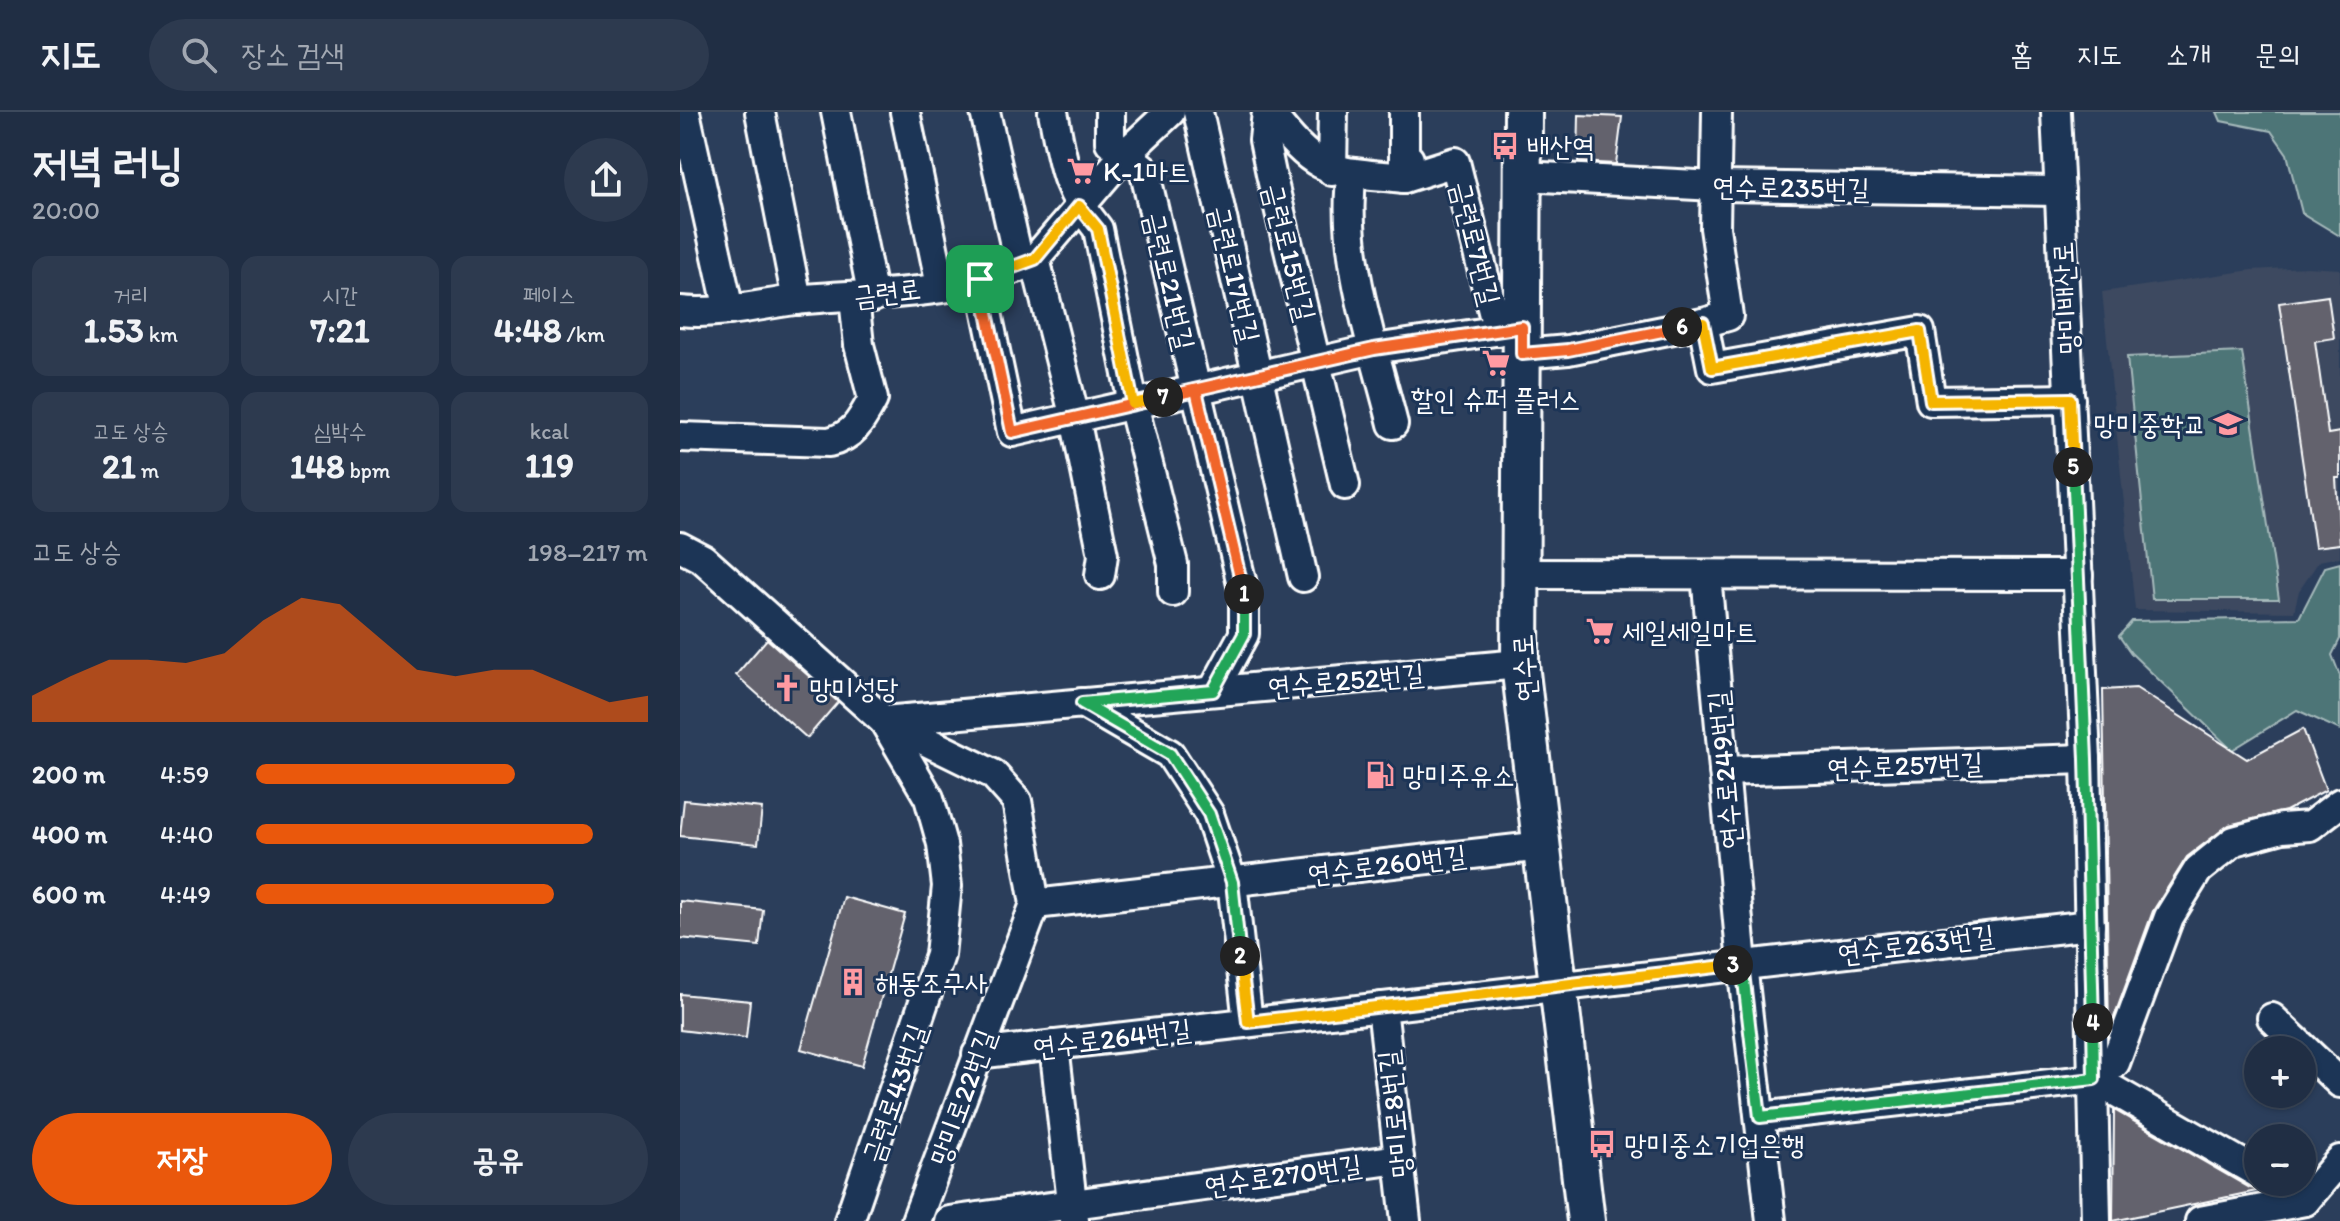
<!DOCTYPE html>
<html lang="ko">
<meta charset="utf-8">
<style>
body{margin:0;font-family:Itim,"Poor Story",sans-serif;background:#2d3a4f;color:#f1f3f6;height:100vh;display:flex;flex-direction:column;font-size:30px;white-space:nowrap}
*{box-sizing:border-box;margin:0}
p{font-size:26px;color:#a2a8b2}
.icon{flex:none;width:44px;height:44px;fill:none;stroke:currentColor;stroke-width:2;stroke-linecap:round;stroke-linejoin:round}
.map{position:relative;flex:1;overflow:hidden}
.details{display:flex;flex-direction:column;background:#202e44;width:680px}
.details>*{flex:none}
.controls{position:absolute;left:1564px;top:924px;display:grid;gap:16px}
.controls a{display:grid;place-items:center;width:72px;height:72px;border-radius:50%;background:#202e44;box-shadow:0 2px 6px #0004,0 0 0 2px #3d4a5d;font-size:40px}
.pin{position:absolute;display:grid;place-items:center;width:68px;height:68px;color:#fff;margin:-34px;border-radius:16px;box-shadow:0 4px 12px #0006}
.km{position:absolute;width:40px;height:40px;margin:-20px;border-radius:50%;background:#222;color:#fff;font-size:22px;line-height:40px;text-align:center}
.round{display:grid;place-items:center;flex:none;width:84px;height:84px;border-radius:42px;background:#2d3a4f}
.overview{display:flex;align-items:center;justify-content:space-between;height:136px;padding:0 32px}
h1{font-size:44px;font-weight:700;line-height:60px}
.metrics{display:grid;grid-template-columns:repeat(3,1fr);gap:12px;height:136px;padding:8px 32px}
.metrics div{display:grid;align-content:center;border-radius:16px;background:#2d3a4f;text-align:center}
.metrics b{font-size:34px;font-weight:700}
.metrics small{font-size:22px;font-weight:400}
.metrics p{font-size:22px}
.chart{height:224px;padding:16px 32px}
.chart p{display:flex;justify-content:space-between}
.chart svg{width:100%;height:144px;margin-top:8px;fill:#ea580c;opacity:.7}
.cta{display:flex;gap:16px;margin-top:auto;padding:16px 32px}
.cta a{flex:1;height:92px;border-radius:48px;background:#ea580c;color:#fff;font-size:32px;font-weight:700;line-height:92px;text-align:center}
.cta a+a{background:#2d3a4f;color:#f1f3f6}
ul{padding:0 32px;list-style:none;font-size:26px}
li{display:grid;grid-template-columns:128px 96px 1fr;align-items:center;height:60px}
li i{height:20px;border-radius:10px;background:#ea580c}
header{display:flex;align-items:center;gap:48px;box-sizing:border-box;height:112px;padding:0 40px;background:#202e44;border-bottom:2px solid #3d4a5d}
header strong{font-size:38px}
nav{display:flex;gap:44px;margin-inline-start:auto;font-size:28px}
.search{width:560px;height:72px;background:#2d3a4f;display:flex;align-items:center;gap:20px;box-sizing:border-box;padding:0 28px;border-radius:44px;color:#a2a8b2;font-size:30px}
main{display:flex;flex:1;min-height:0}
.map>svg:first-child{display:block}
</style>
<header>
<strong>지도</strong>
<div class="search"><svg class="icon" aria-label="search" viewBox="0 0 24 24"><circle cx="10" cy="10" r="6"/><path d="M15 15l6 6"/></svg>장소 검색</div>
<nav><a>홈</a><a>지도</a><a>소개</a><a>문의</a></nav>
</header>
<main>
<section class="details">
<div class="overview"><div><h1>저녁 러닝</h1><p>20:00</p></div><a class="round"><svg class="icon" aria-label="share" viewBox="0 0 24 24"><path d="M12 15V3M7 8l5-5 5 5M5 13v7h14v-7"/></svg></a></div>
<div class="metrics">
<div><p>거리</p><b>1.53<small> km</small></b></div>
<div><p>시간</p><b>7:21</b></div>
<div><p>페이스</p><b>4:48<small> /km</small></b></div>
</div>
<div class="metrics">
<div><p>고도 상승</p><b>21<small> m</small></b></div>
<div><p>심박수</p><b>148<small> bpm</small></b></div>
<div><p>kcal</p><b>119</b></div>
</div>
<div class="chart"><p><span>고도 상승</span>198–217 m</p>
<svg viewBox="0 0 160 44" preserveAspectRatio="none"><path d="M0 44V36L10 30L20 25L30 25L40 26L50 23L60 13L70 6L80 8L90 18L100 28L110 30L120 28L130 28L140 33L150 38L160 36V44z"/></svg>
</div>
<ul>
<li><b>200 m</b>4:59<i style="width:66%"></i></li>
<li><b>400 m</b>4:40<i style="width:86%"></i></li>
<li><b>600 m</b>4:49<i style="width:76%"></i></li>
</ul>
<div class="cta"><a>저장</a><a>공유</a></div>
</section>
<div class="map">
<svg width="1660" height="1109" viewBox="0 0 1660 1109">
<rect width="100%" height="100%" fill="#2b3e5b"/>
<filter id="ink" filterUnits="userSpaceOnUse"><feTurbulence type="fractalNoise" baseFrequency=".0125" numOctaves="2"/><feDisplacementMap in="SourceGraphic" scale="16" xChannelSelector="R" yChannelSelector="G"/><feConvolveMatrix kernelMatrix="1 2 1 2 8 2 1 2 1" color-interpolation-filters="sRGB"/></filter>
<g filter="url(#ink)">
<!-- built -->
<path fill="#3c4960" d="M 1627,155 L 1660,157 L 1660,445 L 1639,449 L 1619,479 L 1614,500 L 1455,498 L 1422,180 L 1571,158 Z"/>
<!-- green -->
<g fill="#4d7477" stroke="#a6babb" stroke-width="2">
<path d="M 1537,0 L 1660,0 L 1660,124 L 1622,101 L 1607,42 L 1591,19 L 1541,9 Z"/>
<path d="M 1562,240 L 1599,487 L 1472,487 L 1447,245 Z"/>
<path d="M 1660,451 L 1660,527 L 1652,543 L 1660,564 L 1660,618 L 1617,598 L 1552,638 L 1451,541 L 1439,524 L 1452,509 L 1619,506 L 1645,455 Z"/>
</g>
<!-- building -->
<g fill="#63626d" stroke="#fff" stroke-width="2">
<path d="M 899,3 L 942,5 L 936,52 L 898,50 Z"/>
<path d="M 1648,184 L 1654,226 L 1635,229 L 1648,322 L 1660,320 L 1660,366 L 1656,366 L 1660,432 L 1635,435 L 1599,191 Z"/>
<path d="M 87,527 L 158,590 L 127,626 L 56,563 Z"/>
<path d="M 1456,576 L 1567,647 L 1623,617 L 1646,678 L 1606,699 L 1549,713 L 1507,745 L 1473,799 L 1429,919 L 1423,578 Z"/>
<path d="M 4,688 L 82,696 L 78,732 L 0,724 Z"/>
<path d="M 164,785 L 225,802 L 182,954 L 121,937 Z"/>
<path d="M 0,789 L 83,798 L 79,834 L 0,826 Z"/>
<path d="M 0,882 L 70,889 L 66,926 L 0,918 Z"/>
<path d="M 1434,998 L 1570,1076 L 1581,1078 L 1433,1109 Z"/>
</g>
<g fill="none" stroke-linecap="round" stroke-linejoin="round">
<defs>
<g id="minor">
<path d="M 5,0 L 49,198"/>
<path d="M 80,0 L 117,188"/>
<path d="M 156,0 L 193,185"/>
<path d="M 225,0 L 261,174"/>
<path d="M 305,0 L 340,155"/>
<path d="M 373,0 C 383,50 384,76 418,117 L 453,292 L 493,452 L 493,480"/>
<path d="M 430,0 L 430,30 L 464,57 L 564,481 L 564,522 L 533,579"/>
<path d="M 518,0 L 623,465"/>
<path d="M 587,0 L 584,28 L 591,62 L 665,373"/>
<path d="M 589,0 C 639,64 646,58 724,66 L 729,47"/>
<path d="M 724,0 L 724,66 L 775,50 L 818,219"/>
<path d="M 1376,0 L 1406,647 L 1416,1109"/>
<path d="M 652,59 L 653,0"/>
<path d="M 672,61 C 660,139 694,236 713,312"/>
<path d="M 843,64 L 1036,74 L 1380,79"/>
<path d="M 355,147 L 395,306 L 423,443 L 420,463"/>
<path d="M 300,167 L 332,320 L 694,237 L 842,215"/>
<path d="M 0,199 C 39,203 77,193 115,188 C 194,180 283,186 355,147 L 444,43 L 490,0"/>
<path d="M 1023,211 L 1048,204 L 1035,116 L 1037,0"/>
<path d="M 842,242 L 888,238 L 1023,211 L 1032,256 L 1240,219 L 1251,289 L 1390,287"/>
<path d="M 0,325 L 149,330 C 174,324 181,309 193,287 L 179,233 L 174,186"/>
<path d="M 0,435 L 23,447 L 204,609 L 249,686 L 262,732 L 267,774 L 260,843 L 169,1109"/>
<path d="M 841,462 L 1398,463"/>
<path d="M 1026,463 L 1062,852 L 1091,1109"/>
<path d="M 402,591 L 490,642 L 529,702 L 552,770 L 568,910"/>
<path d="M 204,609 L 840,552"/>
<path d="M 205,609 L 313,662 L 337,689 L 355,792 L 236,1109"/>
<path d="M 1044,659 L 1406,647"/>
<path d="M 355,792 L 862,734"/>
<path d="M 702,895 L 726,1109"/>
<path d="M 1592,906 L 1660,971"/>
<path d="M 374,933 L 394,1108"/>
<path d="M 297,942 L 1410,813"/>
<path d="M 1414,967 L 1435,951 L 1489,805 L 1518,758 L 1554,729 L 1602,716 L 1630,714 L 1660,691"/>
<path d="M 1080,1005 L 1414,967 L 1578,1061"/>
<path d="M 1625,1089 L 1660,1048"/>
<path d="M 269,1109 L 719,1047"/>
<path d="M 1520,1109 L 1625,1089"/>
</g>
<path id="major" d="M 843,0 L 840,552 L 906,1109"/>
</defs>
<!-- minor casing -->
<use href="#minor" stroke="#fff" stroke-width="34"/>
<!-- major casing -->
<use href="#major" stroke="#fff" stroke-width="42"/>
<!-- minor -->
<use href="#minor" stroke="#1d3557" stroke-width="28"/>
<!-- major -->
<use href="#major" stroke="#1d3557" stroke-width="36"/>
</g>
</g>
<g fill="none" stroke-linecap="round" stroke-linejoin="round" filter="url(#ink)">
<defs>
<path id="split-1" d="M 300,167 L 332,320 L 516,278 L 564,482"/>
<path id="split-2" d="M 560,844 L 552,770 L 529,702 L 490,642 L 402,591 L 533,579 L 564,522 L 564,482"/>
<path id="split-3" d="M 560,844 L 568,910 L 1053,853"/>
<path id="split-4" d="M 1053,853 L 1062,852 L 1080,1005 L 1414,967 L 1413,911"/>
<path id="split-5" d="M 1393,355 L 1406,647 L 1413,911"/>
<path id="split-6" d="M 1002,215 L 1023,211 L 1032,256 L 1240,219 L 1251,289 L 1390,287 L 1393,355"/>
<path id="split-7" d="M 483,285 L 694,237 L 842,215 L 842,242 L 888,238 L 1002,215"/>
<path id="split-8" d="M 300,167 L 355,147 L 399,94 L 418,117 L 453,292 L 483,285"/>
</defs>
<!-- split-1 casing -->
<use href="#split-1" stroke="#fff" stroke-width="16"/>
<!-- split-2 casing -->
<use href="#split-2" stroke="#fff" stroke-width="16"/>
<!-- split-3 casing -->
<use href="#split-3" stroke="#fff" stroke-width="16"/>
<!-- split-4 casing -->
<use href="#split-4" stroke="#fff" stroke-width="16"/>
<!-- split-5 casing -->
<use href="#split-5" stroke="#fff" stroke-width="16"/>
<!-- split-6 casing -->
<use href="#split-6" stroke="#fff" stroke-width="16"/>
<!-- split-7 casing -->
<use href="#split-7" stroke="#fff" stroke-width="16"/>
<!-- split-8 casing -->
<use href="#split-8" stroke="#fff" stroke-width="16"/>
<!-- split-1 -->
<use href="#split-1" stroke="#f0652b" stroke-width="10"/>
<!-- split-2 -->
<use href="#split-2" stroke="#22a559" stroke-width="10"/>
<!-- split-3 -->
<use href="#split-3" stroke="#f5b400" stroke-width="10"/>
<!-- split-4 -->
<use href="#split-4" stroke="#22a559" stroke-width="10"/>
<!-- split-5 -->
<use href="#split-5" stroke="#22a559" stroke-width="10"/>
<!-- split-6 -->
<use href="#split-6" stroke="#f5b400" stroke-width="10"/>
<!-- split-7 -->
<use href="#split-7" stroke="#f0652b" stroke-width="10"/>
<!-- split-8 -->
<use href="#split-8" stroke="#f5b400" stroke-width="10"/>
</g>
<!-- icons -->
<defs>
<symbol id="bus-bare" viewBox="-9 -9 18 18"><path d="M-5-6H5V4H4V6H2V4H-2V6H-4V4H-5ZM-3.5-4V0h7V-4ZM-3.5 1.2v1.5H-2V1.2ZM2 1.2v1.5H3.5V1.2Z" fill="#ff9aa2" stroke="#1d3557" stroke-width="2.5" paint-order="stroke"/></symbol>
<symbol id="supermarket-bare" viewBox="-9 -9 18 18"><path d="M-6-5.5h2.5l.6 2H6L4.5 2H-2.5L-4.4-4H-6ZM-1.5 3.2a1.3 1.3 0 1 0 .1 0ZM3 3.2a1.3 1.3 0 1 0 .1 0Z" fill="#ff9aa2" stroke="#1d3557" stroke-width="2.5" paint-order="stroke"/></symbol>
<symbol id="school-bare" viewBox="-9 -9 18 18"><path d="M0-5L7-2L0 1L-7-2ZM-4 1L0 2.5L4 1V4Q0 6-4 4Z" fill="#ff9aa2" stroke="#1d3557" stroke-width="2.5" paint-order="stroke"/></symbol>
<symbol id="church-bare" viewBox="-9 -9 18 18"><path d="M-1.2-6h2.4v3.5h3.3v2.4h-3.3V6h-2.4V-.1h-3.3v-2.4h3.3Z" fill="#ff9aa2" stroke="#1d3557" stroke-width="2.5" paint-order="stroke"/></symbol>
<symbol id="fuel-bare" viewBox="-9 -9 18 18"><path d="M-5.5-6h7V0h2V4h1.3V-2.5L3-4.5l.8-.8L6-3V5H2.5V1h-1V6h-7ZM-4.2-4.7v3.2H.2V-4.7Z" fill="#ff9aa2" stroke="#1d3557" stroke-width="2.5" paint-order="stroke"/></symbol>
<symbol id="building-bare" viewBox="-9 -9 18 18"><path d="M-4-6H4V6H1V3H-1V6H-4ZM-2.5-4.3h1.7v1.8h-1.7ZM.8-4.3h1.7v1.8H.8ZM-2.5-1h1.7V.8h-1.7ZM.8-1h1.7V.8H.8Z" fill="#ff9aa2" stroke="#1d3557" stroke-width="2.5" paint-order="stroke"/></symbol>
</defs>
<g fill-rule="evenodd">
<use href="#bus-bare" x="805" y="14" width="40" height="40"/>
<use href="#supermarket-bare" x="381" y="39" width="40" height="40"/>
<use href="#supermarket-bare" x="796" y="231" width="40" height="40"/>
<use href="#school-bare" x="1528" y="292" width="40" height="40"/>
<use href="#supermarket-bare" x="900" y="499" width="40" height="40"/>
<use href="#church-bare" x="87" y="556" width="40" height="40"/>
<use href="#fuel-bare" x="680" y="643" width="40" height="40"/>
<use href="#building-bare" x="153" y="850" width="40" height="40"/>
<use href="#bus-bare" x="902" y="1012" width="40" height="40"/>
</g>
<g text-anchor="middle" stroke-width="6" stroke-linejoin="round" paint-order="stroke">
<!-- poi labels -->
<g font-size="28" fill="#fff" stroke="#1d3557" text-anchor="start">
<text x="847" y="44">배산역</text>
<text x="423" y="69">K-1마트</text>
<text x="816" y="297" text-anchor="middle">할인 슈퍼 플러스</text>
<text x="1526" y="322" text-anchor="end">망미중학교</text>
<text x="942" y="529">세일세일마트</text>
<text x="129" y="586">망미성당</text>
<text x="722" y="673">망미주유소</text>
<text x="195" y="880">해동조구사</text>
<text x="944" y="1042">망미중소기업은행</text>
</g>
<!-- street labels -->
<g font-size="28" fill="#fff" stroke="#1d3557">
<text transform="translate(1111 75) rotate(1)" y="10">연수로235번길</text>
<text transform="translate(796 131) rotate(76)" y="10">금련로7번길</text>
<text transform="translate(610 140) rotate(76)" y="10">금련로15번길</text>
<text transform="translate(555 162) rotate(77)" y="10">금련로17번길</text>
<text transform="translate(490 169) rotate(77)" y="10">금련로21번길</text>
<text transform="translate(207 180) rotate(-7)" y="10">금련로</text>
<text transform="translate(1385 186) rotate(-93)" y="10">망미배산로</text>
<text transform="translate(844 556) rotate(-94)" y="10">연수로</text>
<text transform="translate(666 568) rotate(-5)" y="10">연수로252번길</text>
<text transform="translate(1225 653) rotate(-2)" y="10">연수로257번길</text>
<text transform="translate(1044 658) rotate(-95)" y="10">연수로249번길</text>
<text transform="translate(707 752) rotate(-7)" y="10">연수로260번길</text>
<text transform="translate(1236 832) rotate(-7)" y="10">연수로263번길</text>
<text transform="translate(432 926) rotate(-7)" y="10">연수로264번길</text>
<text transform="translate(214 981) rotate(-71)" y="10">금련로43번길</text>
<text transform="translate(282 985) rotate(-70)" y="10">망미로22번길</text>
<text transform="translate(714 1002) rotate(-96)" y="10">망미로8번길</text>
<text transform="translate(603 1063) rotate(-8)" y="10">연수로270번길</text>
</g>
</g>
</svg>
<div class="controls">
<a>+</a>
<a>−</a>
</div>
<div class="pin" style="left:300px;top:167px;background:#1e9e55"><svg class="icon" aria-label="arrive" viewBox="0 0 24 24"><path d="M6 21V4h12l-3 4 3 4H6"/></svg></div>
<b class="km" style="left:564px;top:482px">1</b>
<b class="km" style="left:560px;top:844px">2</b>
<b class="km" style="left:1053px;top:853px">3</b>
<b class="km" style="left:1413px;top:911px">4</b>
<b class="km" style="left:1393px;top:355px">5</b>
<b class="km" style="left:1002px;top:215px">6</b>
<b class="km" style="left:483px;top:285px">7</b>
</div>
</main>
